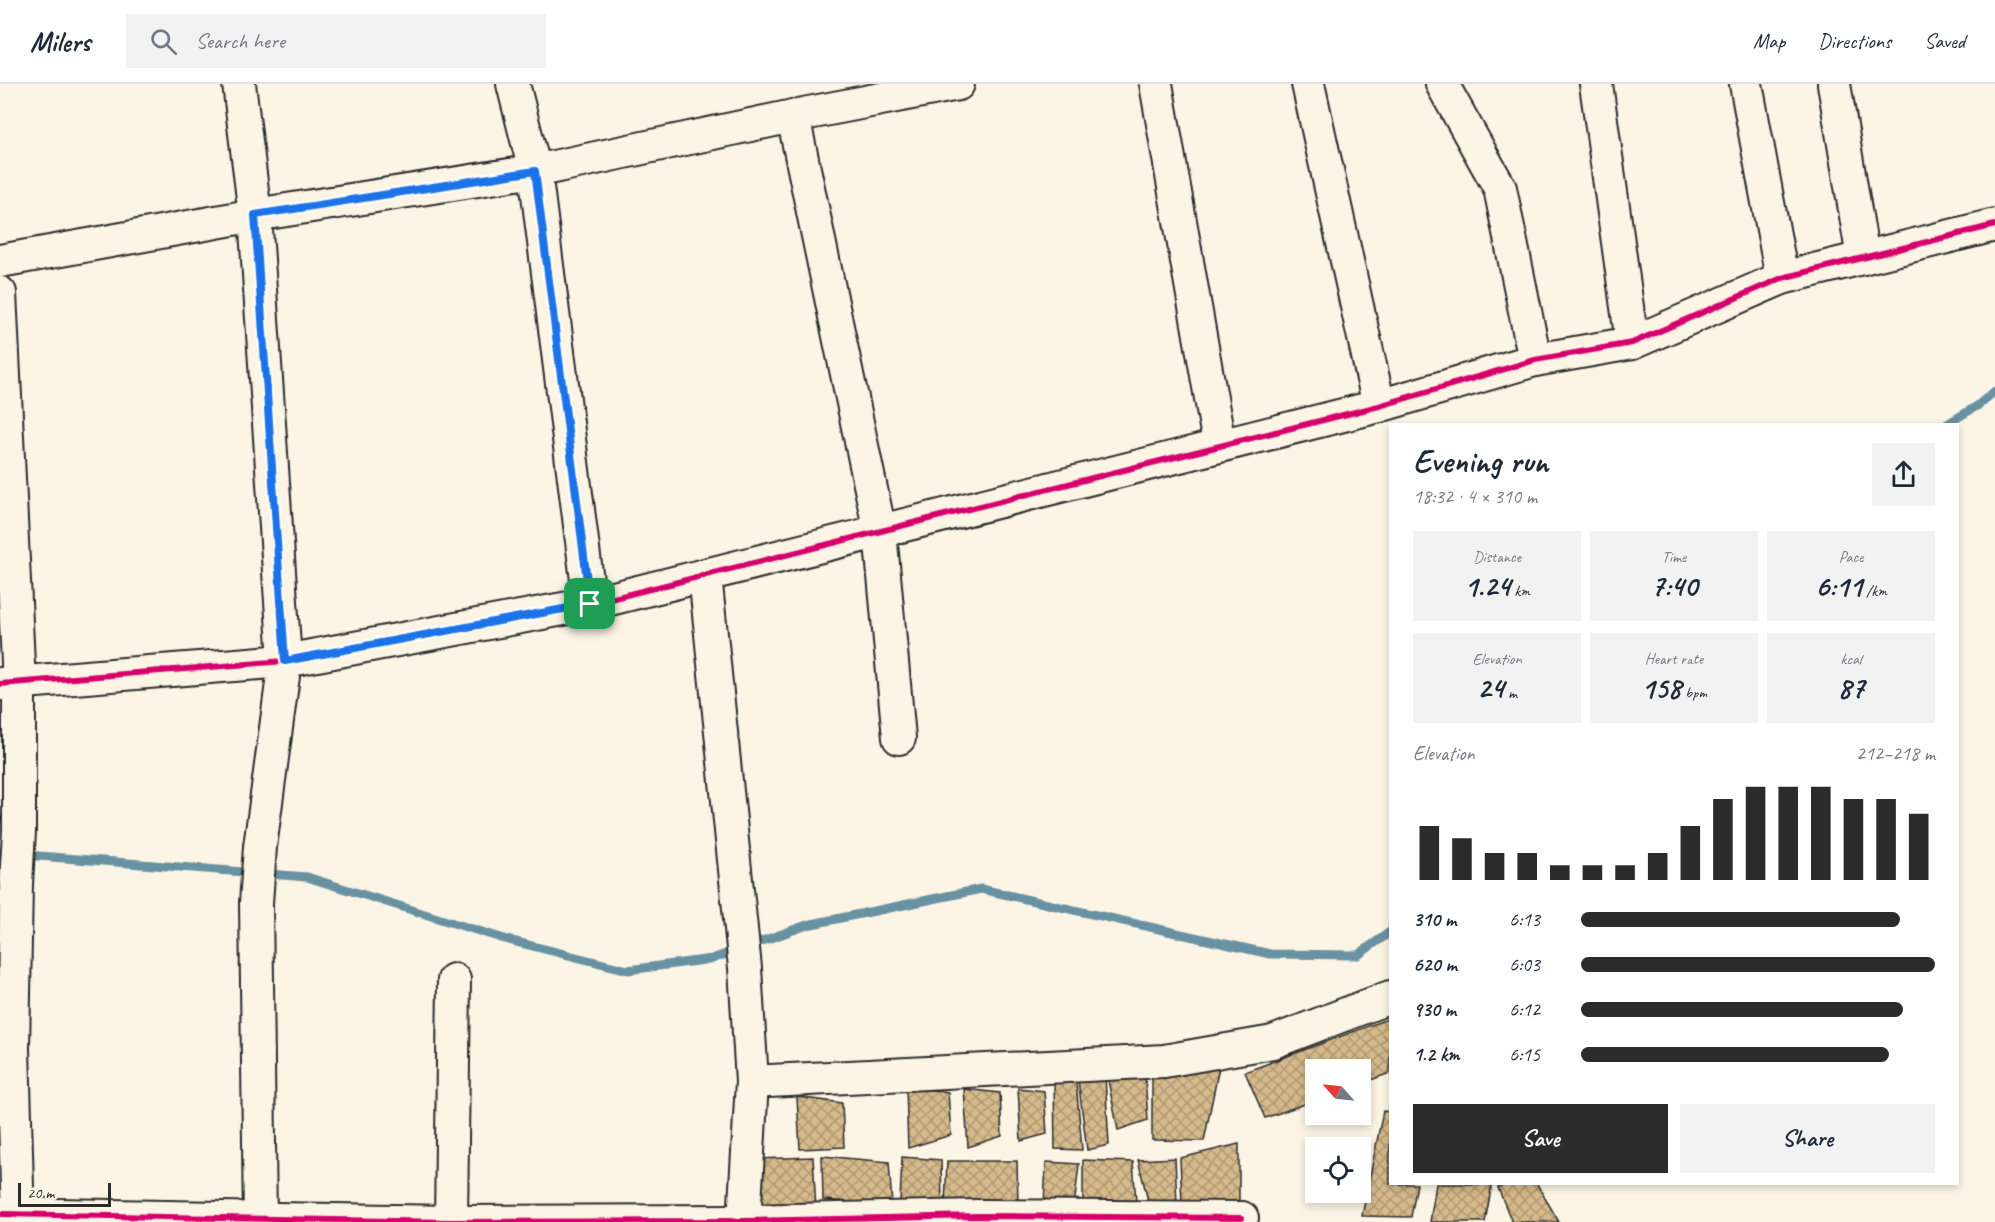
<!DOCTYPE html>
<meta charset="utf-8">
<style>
body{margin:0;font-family:Caveat,sans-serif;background:#f2f2f3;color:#1f2937;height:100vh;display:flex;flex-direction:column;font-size:22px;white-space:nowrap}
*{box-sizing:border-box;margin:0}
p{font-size:20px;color:#747a83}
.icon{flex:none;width:33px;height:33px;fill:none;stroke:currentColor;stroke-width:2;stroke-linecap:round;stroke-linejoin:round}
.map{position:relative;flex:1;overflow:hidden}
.sheet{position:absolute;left:1389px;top:339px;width:570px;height:762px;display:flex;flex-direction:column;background:#fff;border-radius:0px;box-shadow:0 3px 9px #0003}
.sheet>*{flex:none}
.needle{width:39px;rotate:297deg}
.buttons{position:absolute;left:1305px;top:975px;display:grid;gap:12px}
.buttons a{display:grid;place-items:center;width:66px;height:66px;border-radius:0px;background:#fff;box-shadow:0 3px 9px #0003;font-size:30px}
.scale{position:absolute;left:18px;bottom:15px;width:93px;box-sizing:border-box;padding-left:6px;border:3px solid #2b2b2b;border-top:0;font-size:16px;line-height:21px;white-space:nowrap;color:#2b2b2b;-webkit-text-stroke:4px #fcf5e5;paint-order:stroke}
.pin{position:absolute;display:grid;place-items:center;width:51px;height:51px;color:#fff;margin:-26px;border-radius:12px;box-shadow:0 3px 9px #0006}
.round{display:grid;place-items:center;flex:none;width:63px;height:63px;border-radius:0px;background:#f2f2f3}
.summary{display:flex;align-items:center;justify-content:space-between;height:102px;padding:0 24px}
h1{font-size:33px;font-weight:700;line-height:45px}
.figures{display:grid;grid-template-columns:repeat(3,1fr);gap:9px;height:102px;padding:6px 24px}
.figures div{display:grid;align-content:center;border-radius:0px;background:#f2f2f3;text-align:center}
.figures b{font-size:30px;font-weight:700}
.figures small{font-size:16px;font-weight:400}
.figures p{font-size:16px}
.chart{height:168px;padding:12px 24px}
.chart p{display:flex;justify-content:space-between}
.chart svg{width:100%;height:108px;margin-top:6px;stroke:#2b2b2b;stroke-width:6}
.cta{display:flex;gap:12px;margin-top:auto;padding:12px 24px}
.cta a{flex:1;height:69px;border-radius:0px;background:#2b2b2b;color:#fff;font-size:24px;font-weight:700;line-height:69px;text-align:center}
.cta a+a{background:#f2f2f3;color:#1f2937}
ul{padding:0 24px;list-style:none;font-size:20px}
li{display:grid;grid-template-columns:96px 72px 1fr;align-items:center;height:45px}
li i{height:15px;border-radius:8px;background:#2b2b2b}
header{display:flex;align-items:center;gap:36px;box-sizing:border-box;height:84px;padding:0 30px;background:#fff;border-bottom:2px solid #e0e1e3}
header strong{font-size:28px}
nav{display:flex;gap:33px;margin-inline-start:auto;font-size:21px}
.search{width:420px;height:54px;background:#f2f2f3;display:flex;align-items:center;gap:15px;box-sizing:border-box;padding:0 21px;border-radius:0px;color:#747a83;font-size:22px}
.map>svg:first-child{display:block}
</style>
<header>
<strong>Milers</strong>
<div class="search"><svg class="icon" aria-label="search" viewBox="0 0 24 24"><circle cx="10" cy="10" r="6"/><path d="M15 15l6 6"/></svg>Search here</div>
<nav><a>Map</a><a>Directions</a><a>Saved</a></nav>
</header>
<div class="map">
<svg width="1995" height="1138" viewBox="0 0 1995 1138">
<defs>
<pattern id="building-cross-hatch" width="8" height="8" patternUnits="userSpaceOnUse" patternTransform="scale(1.5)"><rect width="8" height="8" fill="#d6ba8b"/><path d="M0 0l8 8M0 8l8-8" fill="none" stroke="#ae9772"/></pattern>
</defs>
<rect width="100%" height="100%" fill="#fcf5e5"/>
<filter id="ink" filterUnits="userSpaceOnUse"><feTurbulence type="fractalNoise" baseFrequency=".0167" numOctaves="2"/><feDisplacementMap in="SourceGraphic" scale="12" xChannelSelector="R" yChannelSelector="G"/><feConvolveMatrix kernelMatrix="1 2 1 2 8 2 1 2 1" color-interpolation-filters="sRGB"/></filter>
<g filter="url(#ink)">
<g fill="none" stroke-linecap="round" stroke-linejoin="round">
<!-- stream -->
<g stroke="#6792a2" stroke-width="9">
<path d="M 1947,340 L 1977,322 L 1995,307"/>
<path d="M 0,769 L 307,793 L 501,854 L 628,886 L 712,875 L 807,841 L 981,805 L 1270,870 L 1358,871 L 1390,848"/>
</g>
</g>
<!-- building -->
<g fill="url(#building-cross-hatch)" stroke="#2b2b2b" stroke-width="1.5">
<path d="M 1390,934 L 1390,989 L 1360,1000 L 1360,986 L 1316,986 L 1316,1016 L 1265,1034 L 1245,988 Z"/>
<path d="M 1220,978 L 1204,1057 L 1152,1056 L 1152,991 Z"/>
<path d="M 1107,991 L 1145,993 L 1148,1036 L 1118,1046 Z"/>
<path d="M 1105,992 L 1109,1061 L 1087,1066 L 1078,995 Z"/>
<path d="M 1054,995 L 1076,997 L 1082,1066 L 1055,1065 Z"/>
<path d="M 906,1003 L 948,1008 L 951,1051 L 908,1064 Z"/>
<path d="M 1018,1004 L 1044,1007 L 1047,1050 L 1021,1057 Z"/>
<path d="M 964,1005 L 1000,1009 L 1002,1052 L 968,1063 Z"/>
<path d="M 797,1013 L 842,1019 L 844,1063 L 800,1065 Z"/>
<path d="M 1383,1027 L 1390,1028 L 1390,1100 L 1417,1100 L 1411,1133 L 1362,1132 Z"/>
<path d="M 1239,1060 L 1239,1119 L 1182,1119 L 1180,1074 Z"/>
<path d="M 822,1072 L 889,1078 L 892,1121 L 823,1116 Z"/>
<path d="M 813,1073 L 816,1125 L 756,1129 L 757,1075 Z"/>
<path d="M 902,1073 L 941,1076 L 942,1121 L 900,1119 Z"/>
<path d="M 1175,1074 L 1177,1121 L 1149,1121 L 1138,1076 Z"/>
<path d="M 1083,1076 L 1133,1078 L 1136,1118 L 1083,1119 Z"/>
<path d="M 947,1077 L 1017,1077 L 1018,1122 L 945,1121 Z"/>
<path d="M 1046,1078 L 1079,1080 L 1075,1115 L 1044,1122 Z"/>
<path d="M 1436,1100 L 1492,1100 L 1485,1138 L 1430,1138 Z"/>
<path d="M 1507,1100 L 1537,1100 L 1559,1138 L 1512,1138 L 1498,1104 Z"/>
</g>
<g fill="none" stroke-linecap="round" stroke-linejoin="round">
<defs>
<g id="street">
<path d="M 239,0 L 255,131 L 285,577 L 260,763 L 256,819 L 260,1138"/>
<path d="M 513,0 L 535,87 L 590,520"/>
<path d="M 1156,0 L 1219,360"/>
<path d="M 1308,0 L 1379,322"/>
<path d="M 1442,0 L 1500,104 L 1535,276"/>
<path d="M 1596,0 L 1632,259"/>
<path d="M 1746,0 L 1782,194"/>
<path d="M 1834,0 L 1863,174"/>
<path d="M 793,32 L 880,448 L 899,654"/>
<path d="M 0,177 L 255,131 L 535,87 L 793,32 L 958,0"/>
<path d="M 0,209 L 19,600 L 19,747 L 16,800 L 13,965 L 18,1138"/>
<path d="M 705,491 L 745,884 L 752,998 L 744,1138"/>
<path d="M 0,600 L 285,577 L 590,520 L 1379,322 L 1535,276 L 1632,259 L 1782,194 L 1995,141"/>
<path d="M 752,998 L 1164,977 L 1273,958 L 1390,913"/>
<path d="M 0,1130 L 451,1138 L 744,1137 L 979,1132 L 1242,1134"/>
<path d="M 451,1138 L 454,896"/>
</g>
</defs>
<!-- street casing -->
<use href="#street" stroke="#2b2b2b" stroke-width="36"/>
<!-- street -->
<use href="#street" stroke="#fcf5e5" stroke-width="32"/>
<defs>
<g id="cycleway">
<path d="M 0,600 L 285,577 L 590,520 L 1379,322 L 1535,276 L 1632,259 L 1782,194 L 1995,141"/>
<path d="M 0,1130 L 451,1138 L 744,1137 L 979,1132 L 1242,1134"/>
</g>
</defs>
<!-- cycleway casing -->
<use href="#cycleway" stroke="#fcf5e5" stroke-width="10"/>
<!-- cycleway -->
<use href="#cycleway" stroke="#d6006c" stroke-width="6"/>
</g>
</g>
<g fill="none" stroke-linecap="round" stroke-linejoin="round" filter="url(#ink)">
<defs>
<path id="route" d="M 535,87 L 590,520 L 285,577 L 255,131 Z"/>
</defs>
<!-- route casing -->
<use href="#route" stroke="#fff" stroke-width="12"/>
<!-- route -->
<use href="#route" stroke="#1a73e8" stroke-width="8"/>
</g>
</svg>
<div class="buttons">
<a><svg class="needle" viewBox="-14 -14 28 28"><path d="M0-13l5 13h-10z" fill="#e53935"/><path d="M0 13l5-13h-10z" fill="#747a83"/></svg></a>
<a><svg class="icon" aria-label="locate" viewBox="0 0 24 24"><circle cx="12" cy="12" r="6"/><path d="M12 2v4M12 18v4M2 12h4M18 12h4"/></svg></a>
</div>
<div class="scale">20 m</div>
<div class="pin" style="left:590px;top:520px;background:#1e9e55"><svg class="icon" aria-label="arrive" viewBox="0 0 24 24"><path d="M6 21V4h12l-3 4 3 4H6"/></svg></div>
<section class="sheet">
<div class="summary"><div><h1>Evening run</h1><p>18:32 · 4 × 310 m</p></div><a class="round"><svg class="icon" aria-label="share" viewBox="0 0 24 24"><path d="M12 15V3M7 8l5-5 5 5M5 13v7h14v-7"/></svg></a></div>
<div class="figures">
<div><p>Distance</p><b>1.24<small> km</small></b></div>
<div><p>Time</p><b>7:40</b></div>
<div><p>Pace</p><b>6:11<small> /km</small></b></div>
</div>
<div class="figures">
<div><p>Elevation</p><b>24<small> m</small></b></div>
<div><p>Heart rate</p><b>158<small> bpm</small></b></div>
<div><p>kcal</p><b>87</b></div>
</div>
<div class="chart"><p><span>Elevation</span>212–218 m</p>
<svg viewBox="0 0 160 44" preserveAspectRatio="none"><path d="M5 44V22M15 44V27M25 44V33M35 44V33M45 44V38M55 44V38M65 44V38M75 44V33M85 44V22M95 44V11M105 44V6M115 44V6M125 44V6M135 44V11M145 44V11M155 44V17"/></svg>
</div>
<ul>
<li><b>310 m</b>6:13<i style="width:90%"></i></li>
<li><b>620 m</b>6:03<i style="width:100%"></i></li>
<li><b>930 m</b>6:12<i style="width:91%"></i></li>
<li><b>1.2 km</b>6:15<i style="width:87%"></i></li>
</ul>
<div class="cta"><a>Save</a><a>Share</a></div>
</section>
</div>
